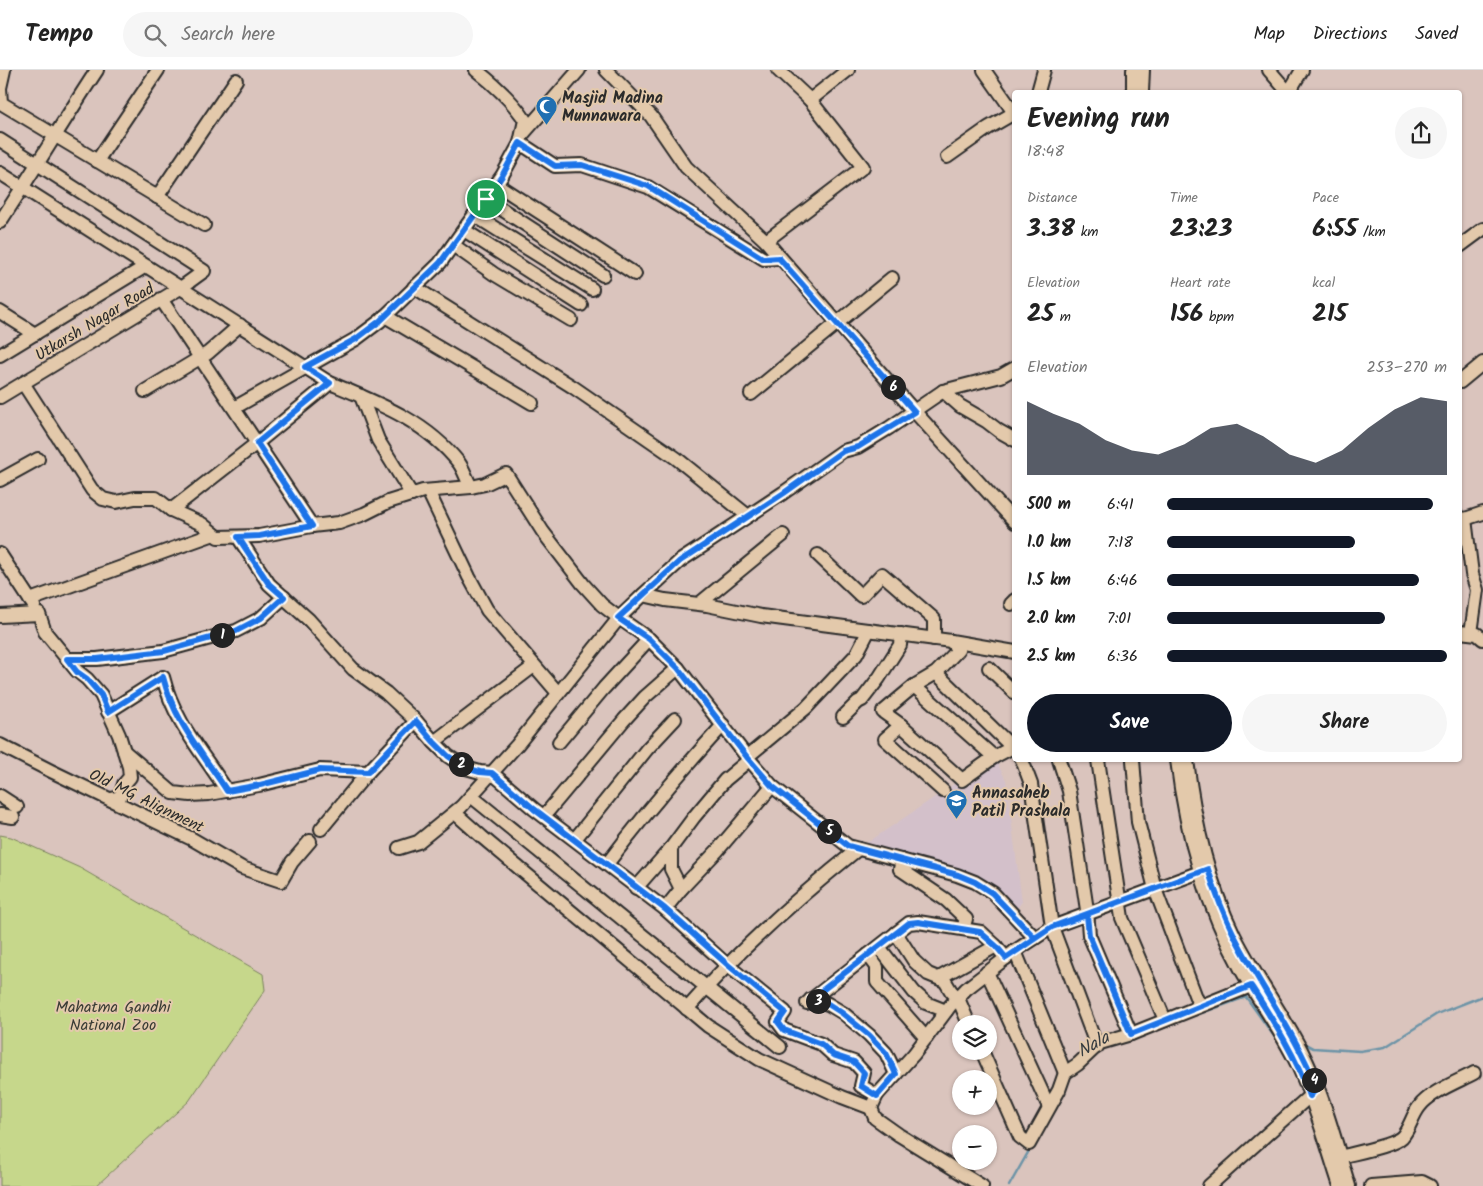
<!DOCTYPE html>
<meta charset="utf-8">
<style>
body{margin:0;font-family:Kalam,sans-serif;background:#f6f6f6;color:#222;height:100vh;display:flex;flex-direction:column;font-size:19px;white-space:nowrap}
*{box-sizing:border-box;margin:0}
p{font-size:16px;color:#767676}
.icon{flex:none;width:28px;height:28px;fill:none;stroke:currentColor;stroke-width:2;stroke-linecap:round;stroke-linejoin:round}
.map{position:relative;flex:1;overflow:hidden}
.details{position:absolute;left:1012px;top:20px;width:450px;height:672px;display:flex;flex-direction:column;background:#fff;border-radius:5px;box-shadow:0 1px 4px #0004}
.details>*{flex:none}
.buttons{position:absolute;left:952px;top:945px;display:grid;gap:10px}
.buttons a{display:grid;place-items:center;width:45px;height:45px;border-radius:50%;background:#fff;box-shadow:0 1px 4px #0004;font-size:25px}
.pin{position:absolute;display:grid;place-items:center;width:42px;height:42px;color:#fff;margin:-21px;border:2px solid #fff;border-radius:50%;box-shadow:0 1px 5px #0007}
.km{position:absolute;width:25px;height:25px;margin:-12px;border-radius:50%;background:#222;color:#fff;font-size:14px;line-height:25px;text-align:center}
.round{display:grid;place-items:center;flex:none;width:52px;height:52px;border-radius:26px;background:#f6f6f6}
.summary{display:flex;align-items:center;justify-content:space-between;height:85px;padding:0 15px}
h1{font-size:28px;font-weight:800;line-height:38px}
.figures{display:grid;grid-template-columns:repeat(3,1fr);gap:8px;height:85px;padding:5px 15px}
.figures div{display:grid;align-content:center}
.figures b{font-size:25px;font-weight:800}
.figures small{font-size:14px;font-weight:400}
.figures p{font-size:14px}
.chart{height:140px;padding:10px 15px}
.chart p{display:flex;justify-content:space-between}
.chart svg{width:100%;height:90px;margin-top:5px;fill:#111827;opacity:.7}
.action{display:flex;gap:10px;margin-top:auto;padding:10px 15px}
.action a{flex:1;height:58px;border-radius:30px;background:#111827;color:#fff;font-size:20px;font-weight:800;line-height:58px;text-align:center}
.action a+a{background:#f6f6f6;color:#222}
ul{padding:0 15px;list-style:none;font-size:16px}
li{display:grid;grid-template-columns:80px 60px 1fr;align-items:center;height:38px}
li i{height:12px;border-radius:6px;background:#111827}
header{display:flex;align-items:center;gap:30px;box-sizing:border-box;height:70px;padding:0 25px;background:#fff;border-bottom:1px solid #e0e0e0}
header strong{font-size:24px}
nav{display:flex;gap:28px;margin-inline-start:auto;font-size:18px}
.search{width:350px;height:45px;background:#f6f6f6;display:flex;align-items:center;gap:12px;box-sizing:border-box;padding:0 18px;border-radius:28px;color:#767676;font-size:19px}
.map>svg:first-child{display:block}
</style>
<header>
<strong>Tempo</strong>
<div class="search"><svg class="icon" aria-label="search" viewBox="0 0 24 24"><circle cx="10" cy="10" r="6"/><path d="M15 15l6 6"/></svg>Search here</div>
<nav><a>Map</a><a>Directions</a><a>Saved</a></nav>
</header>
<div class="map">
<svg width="1483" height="1116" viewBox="0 0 1483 1116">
<rect width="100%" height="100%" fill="#dac4bd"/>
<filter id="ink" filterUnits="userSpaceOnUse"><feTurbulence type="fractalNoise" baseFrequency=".02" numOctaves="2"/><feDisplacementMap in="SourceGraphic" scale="10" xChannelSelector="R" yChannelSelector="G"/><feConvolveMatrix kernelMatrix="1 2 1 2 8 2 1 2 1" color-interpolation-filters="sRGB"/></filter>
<g filter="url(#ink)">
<!-- built -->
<path fill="#d3c0ca" d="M 994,687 L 1006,710 L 1022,832 L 1013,843 L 985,818 L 858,779 Z"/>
<!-- green -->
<path fill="#c6d78b" stroke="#78815b" d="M 0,765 L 11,767 L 80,798 L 263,904 L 265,920 L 189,1031 L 96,1116 L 0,1116 Z"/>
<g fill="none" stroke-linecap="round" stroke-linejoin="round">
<!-- stream -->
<g stroke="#6d94a7" stroke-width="2.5">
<path d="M 1193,946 L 1246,927 L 1276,969 L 1278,969"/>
<path d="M 1302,972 L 1313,978 L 1360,981 L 1385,977 L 1437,944 L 1483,926"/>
<path d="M 1009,1116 L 1030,1079"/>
</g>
<defs>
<g id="minor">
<path d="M 4,0 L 0,18 L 1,33 L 204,155"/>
<path d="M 606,0 L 651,46 L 686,97 L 766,171 L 915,342 L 1015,452"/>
<path d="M 984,0 L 1015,44"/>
<path d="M 1269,0 L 1288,22"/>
<path d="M 1038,22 L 1044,0"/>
<path d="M 1133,22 L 1133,0"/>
<path d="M 1142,22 L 1143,0"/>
<path d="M 1289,22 L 1302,0"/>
<path d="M 810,30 L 848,0"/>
<path d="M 523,64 L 579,0"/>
<path d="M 0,70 L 204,201 L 182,217 L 0,327"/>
<path d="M 520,73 L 555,96 L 582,95 L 648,117 L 764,189 L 779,188"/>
<path d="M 947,87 L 988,58 L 1014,43"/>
<path d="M 97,91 L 158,0"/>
<path d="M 0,103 L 330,313 C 378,333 426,351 459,393 C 464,400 467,410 471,417"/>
<path d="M 496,114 L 635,204"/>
<path d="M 157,127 L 236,10"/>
<path d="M 486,129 L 603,205"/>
<path d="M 474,145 L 592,219"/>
<path d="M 0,152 C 33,102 64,50 97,0"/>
<path d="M 464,160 L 581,235"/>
<path d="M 766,171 L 863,97 L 810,30 L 778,0"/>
<path d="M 453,175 L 494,204 L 571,250"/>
<path d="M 1460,176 L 1483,159"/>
<path d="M 414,217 L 573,317 L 676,388 L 748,446"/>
<path d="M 161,229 L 312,456"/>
<path d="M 0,242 L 35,264"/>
<path d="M 385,246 L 532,333"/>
<path d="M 0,285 L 146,196"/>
<path d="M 1015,298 L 1001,306 L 943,321 L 889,358 L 858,377 L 843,381 L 783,423 L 680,491 L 643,525 L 665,530 L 707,535 L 761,546 L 951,571 L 1015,582"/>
<path d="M 1460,312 L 1483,293"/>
<path d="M 23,313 L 92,420 L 103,429 L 116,432 L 135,428 L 156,428 L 171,440 L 202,454 L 218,467 L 259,466 L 312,456 L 339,453 L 364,444 L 388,432 L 423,421 L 471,417 L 485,414 L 506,404 L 543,462 L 583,514 L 602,535 L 619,548 L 649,569 L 678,598 L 747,687 L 772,716 L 848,776 L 957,805 L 975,812 L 993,823 L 1035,868"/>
<path d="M 145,321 L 208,283 L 240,255"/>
<path d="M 943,321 L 960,336 L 986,351 L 999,361 L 1015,370"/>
<path d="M 751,324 L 892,208"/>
<path d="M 361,326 L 378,370 L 412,425"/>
<path d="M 234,338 L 356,269 L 380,251 L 440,193 L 502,106 L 520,73 L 525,50 C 512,30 495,15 476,0"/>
<path d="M 0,410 L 38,389"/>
<path d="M 428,421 L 469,507 L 487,540 L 558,623"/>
<path d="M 171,440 L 257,373 L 330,313"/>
<path d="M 1460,448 L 1465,449 L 1483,443"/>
<path d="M 1465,449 L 1472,504 L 1477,520 L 1471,563"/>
<path d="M 238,467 L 269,514 L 309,550 L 353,599 L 386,623 L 416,651 L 434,672 L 448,686 L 466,698 L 480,702 L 492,703 L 534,739 L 665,839 L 727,895 L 785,942 L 778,952 L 784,960 L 821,974 L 833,985 L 854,992 L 864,1003 L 861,1016 L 877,1025"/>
<path d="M 0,484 L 34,536"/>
<path d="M 818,485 L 861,526 L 882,504 L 934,549 L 934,569"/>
<path d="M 30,530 L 214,464"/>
<path d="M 699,534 L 783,465"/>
<path d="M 1011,534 L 1015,530"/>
<path d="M 0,546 L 39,544 L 45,562 L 77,601 L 87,609 L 101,625 L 119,665 L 129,697 L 130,707 L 124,714 L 120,727 L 111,729"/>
<path d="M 1460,562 L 1477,564 L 1483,569"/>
<path d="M 67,589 L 97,589 L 163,581 L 218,566 L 236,561 L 261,548 L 284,527"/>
<path d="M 989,598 L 1015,623"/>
<path d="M 936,603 L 1015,680"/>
<path d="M 914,616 L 994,687"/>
<path d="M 108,642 L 163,607 C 174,652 203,683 227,721"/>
<path d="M 843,647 L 858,632 L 862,630 L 879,608 L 900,575 L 901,564"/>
<path d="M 901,655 L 962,710 L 994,687 L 1015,676"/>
<path d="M 434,672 L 534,596"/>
<path d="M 559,672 L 604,618 L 649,569"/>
<path d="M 0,675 L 51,701 L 192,769 L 242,798 L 281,811 L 292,792 L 310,771"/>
<path d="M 124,681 L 173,723 L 190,725 L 209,724 L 259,715 L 320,700 L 368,702"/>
<path d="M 747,687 L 806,638 L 856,585 L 869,560"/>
<path d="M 1022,690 L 1031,714 L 1052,857 L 1097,977"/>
<path d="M 1059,690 L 1069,721 L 1087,840 L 1089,865 L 1131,964"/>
<path d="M 1098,690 L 1122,848 L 1165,950"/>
<path d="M 1133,690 L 1138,752 L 1155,819 L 1197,930 L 1202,935"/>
<path d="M 1177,690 C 1186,764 1205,834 1241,899 C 1260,933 1283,963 1299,998 C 1316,1035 1327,1077 1340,1116"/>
<path d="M 1187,690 C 1194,750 1207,810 1234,865 C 1254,905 1281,941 1301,980 C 1323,1022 1335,1071 1349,1116"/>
<path d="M 943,721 L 885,669 L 901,655 L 883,642 L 914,616 L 936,603 L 958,580 L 951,571"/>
<path d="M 0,726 L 17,737"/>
<path d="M 471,726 L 780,977"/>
<path d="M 455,743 L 482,767 L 708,956 L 759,989 L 842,1027 L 871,1038"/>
<path d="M 0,745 L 13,747"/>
<path d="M 544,746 L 624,650 L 645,627 L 678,598"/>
<path d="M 321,759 L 368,702 L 416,651"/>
<path d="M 575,769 L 647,679 L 675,649"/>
<path d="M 399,778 L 418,772 L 461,737 L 517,675 L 619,548 L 643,525"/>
<path d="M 902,790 L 900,799 L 946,830 L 966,849 L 963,859"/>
<path d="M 607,794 C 643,746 682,700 723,655"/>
<path d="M 636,818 L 671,778"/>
<path d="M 681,819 L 717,781 L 772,716"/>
<path d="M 665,839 L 681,819 L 671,799 L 671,778 L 694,747 L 725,710 L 749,690"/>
<path d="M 896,863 L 914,891 L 928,904 L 945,911 L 951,921 L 958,928 L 969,954"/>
<path d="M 879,877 L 914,922 L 926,933 L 946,941"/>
<path d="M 1015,881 L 1065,1003"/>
<path d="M 868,885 L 877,897 L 877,912 L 926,968"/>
<path d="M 987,902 L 1049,1037"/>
<path d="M 939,908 L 996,876"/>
<path d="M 811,929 L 828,934 L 843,943 L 869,965 L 886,983 L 896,1004"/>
<path d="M 807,933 L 909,853 L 918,852 L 981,862 L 996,876 L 1006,888"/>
<path d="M 687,939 C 738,880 797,828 858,779"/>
<path d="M 982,981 L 1020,1067 L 1029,1074 L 1059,1020 L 1065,1003 L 1078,994 L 1100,973 L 1131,964 L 1251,916"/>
<path d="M 1340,1087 C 1354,1083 1393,1076 1402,1067 C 1410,1058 1412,1046 1419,1037 C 1430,1022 1457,1012 1474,1003"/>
<path d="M 982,1116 L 899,1065 L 875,1048 L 871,1038 L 877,1025 L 914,984 L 950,936 L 966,919 L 1015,881 L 1052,857 L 1208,799"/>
<path d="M 1209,1116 L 1314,1022"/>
<path d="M 1371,1116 L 1422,1112 L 1430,1116"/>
</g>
</defs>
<!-- minor casing -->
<use href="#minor" stroke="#2b2b2b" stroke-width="16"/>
<!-- minor -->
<use href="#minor" stroke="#e3c9ab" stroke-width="12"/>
</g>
</g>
<g fill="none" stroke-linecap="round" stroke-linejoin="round" filter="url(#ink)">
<defs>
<path id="route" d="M 486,129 L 440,193 L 380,251 L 356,269 L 305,297 L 330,313 L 257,373 L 312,456 L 259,466 L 238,467 L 269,514 L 284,527 L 261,548 L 236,561 L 164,581 L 97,589 L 67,589 L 77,602 L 87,609 L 101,625 L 108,642 L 163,607 C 174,651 203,684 227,721 L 260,715 L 320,700 L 368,702 L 416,651 L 434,672 L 448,686 L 466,698 L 480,702 L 492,703 L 534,739 L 665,839 L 728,895 L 785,942 L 778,952 L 784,960 L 821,974 L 833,985 L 854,992 L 864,1003 L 861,1016 L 877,1026 L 896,1004 L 886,983 L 869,965 L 842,943 L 828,934 L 811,929 L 909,853 L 918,852 L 980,862 L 996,876 L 1006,888 L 1052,857 L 1208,799 C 1215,822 1224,845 1235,867 C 1261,918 1296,964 1317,1018 L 1310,1026 C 1296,986 1274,952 1251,916 L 1131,964 L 1089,865 L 1087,845 L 1052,857 L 1035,868 L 992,823 L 975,812 L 958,805 L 848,776 L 772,716 L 747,687 L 678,598 L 649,569 L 618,548 L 680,491 L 784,423 L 843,381 L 858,377 L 915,342 L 779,188 L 764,189 L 648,116 L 582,95 L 555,96 L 520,73 L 502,106 L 486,129"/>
</defs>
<!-- route casing -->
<use href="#route" stroke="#fff" stroke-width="10"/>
<!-- route -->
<use href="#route" stroke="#1a73e8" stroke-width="6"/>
</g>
<!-- icons -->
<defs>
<symbol id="mosque-pin" viewBox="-11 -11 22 30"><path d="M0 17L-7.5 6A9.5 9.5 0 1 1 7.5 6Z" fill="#1f6fb2" stroke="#e3c9ab"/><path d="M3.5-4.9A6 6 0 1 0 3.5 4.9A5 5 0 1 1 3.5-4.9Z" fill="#fff"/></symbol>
<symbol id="university-pin" viewBox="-11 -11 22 30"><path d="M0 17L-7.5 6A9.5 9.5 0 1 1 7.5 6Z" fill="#1f6fb2" stroke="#e3c9ab"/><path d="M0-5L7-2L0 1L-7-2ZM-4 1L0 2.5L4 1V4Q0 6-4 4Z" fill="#fff"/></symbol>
</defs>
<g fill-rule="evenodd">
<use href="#mosque-pin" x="534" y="24" width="25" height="34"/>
<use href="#university-pin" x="944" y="718" width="25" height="34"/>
</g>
<g text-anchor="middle" stroke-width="4" stroke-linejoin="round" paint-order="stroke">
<!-- poi labels -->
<g font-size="16" font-weight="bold" fill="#2b2b2b" stroke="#e3c9ab" text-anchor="start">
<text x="562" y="33">Masjid Madina<tspan x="562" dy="18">Munnawara</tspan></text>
<text x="972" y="728">Annasaheb<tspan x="972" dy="18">Patil Prashala</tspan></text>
</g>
<!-- street labels -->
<g font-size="16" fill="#2b2b2b" stroke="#e3c9ab">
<text transform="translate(94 251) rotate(-31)" y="6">Utkarsh Nagar Road</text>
<text transform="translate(147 730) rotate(26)" y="6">Old MG Alignment</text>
</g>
<!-- park labels -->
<g font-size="16" fill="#3a3c35" stroke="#e3c9ab">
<text x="113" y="942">Mahatma Gandhi<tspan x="113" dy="18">National Zoo</tspan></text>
</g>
<!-- water labels -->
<g font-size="18" font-style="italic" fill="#363c40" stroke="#e3c9ab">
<text transform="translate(1093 974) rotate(-30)" y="6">Nala</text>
</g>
</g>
</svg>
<div class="buttons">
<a><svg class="icon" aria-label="layers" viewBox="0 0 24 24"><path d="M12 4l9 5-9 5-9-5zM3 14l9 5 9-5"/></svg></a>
<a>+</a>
<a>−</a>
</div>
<div class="pin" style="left:486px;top:129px;background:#1e9e55"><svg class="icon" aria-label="arrive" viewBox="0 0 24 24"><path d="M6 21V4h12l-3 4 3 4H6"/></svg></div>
<b class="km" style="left:222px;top:565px">1</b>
<b class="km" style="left:461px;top:694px">2</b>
<b class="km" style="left:818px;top:931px">3</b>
<b class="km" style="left:1314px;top:1010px">4</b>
<b class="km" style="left:829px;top:761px">5</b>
<b class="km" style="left:893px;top:317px">6</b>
<section class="details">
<div class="summary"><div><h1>Evening run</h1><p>18:48</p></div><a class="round"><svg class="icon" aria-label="share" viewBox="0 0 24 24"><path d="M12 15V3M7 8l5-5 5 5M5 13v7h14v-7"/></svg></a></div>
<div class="figures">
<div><p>Distance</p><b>3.38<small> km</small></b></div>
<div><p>Time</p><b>23:23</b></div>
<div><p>Pace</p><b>6:55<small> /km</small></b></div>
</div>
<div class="figures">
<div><p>Elevation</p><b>25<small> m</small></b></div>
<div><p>Heart rate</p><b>156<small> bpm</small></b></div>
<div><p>kcal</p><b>215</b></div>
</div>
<div class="chart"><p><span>Elevation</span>253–270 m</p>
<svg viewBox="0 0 160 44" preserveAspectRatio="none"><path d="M0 44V8L10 14L20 19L30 27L40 32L50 34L60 29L70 21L80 19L90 25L100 34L110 38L120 32L130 21L140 12L150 6L160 8V44z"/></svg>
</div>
<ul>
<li><b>500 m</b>6:41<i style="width:95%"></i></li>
<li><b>1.0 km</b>7:18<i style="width:67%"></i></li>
<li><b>1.5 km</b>6:46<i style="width:90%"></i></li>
<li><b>2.0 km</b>7:01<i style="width:78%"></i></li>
<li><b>2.5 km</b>6:36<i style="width:100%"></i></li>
</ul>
<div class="action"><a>Save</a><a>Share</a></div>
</section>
</div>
